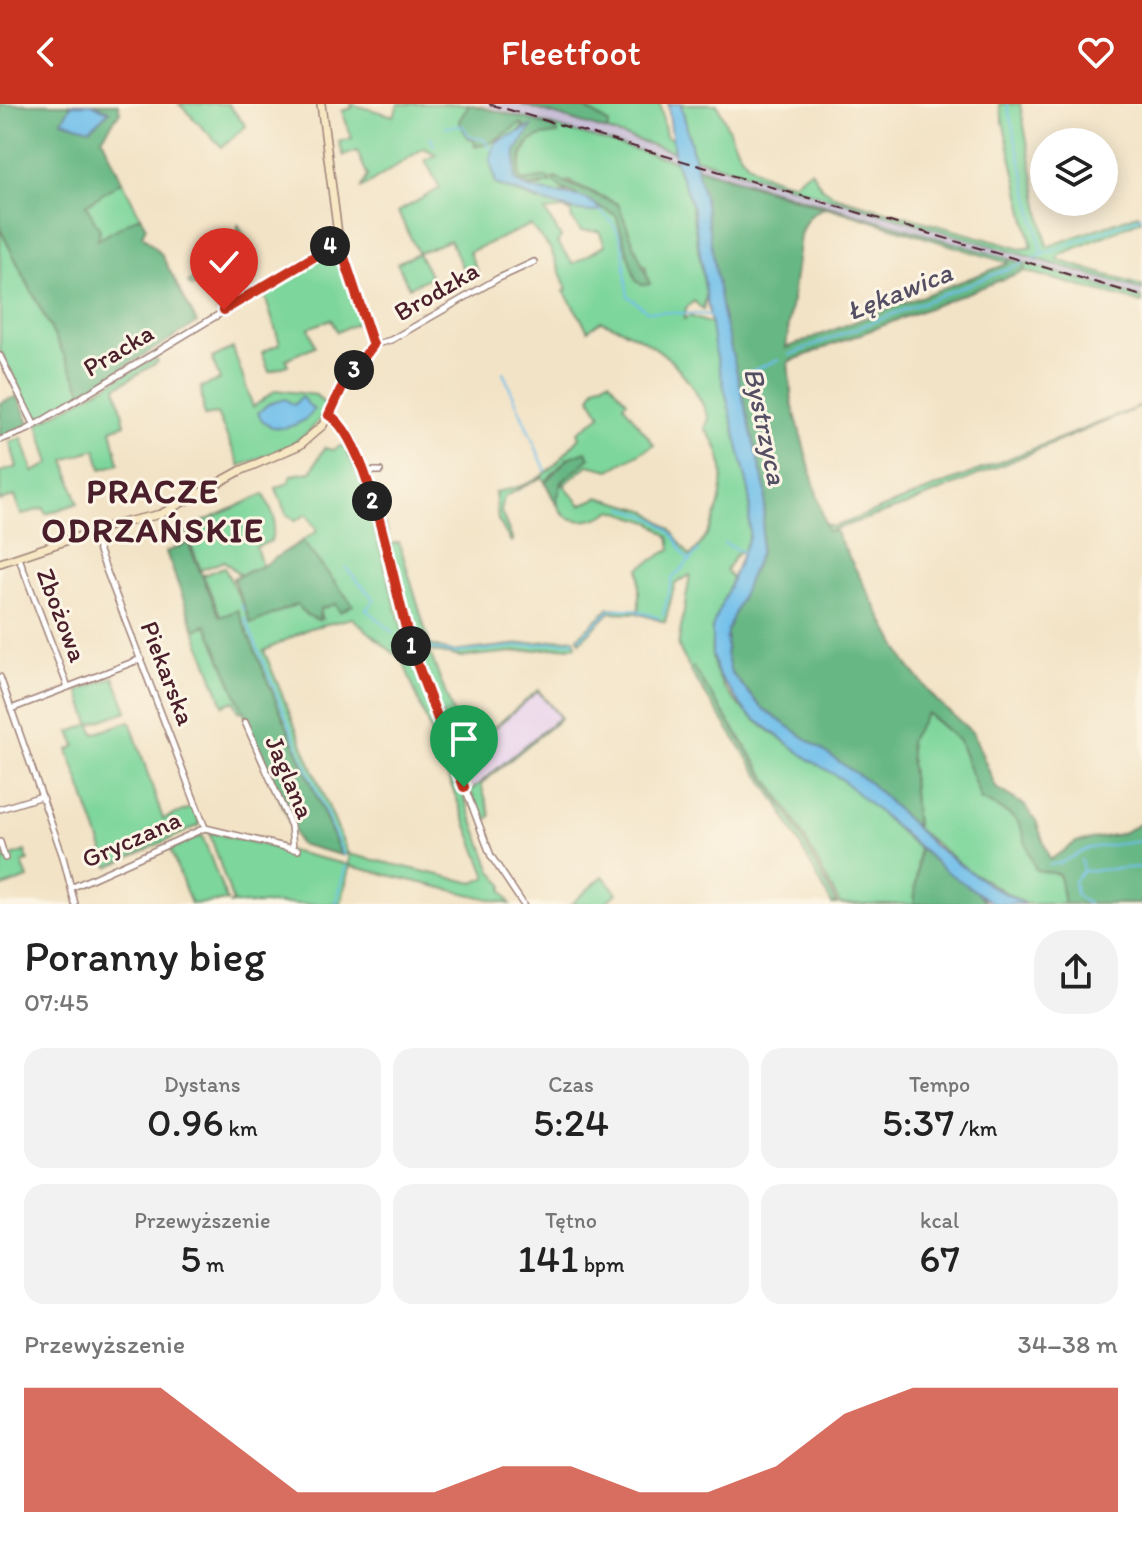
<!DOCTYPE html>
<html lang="pl">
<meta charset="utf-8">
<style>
body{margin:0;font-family:Itim,sans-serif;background:#f2f2f2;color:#222;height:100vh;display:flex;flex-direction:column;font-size:30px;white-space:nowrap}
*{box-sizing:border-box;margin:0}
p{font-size:26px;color:#767676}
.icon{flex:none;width:44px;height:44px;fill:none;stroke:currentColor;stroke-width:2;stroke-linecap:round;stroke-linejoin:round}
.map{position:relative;height:800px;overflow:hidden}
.details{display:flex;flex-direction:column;background:#fff;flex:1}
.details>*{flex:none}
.fabs{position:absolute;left:1030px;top:24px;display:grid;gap:16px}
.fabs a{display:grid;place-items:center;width:88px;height:88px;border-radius:50%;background:#fff;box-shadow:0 4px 20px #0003;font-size:40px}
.pin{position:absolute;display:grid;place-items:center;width:68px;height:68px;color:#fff;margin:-82px -34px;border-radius:50% 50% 50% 0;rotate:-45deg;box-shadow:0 0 8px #0007}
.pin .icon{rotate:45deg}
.km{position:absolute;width:40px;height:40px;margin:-20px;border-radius:50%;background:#222;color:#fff;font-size:22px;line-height:40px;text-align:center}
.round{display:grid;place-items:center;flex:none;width:84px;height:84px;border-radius:32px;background:#f2f2f2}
.headline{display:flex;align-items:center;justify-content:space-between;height:136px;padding:0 24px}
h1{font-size:44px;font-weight:600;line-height:60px}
.stats{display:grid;grid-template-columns:repeat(3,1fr);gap:12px;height:136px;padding:8px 24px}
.stats div{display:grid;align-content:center;border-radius:20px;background:#f2f2f2;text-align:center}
.stats b{font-size:40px;font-weight:600}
.stats small{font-size:22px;font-weight:400}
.stats p{font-size:22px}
.chart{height:224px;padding:16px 24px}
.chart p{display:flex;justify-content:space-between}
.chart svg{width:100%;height:144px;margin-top:8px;fill:#c8321e;opacity:.7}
header{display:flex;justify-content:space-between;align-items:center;height:104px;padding:0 24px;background:#c8321e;color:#fff;font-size:36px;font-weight:600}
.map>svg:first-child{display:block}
</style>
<header><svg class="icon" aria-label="back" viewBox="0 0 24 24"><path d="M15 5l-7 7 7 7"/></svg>Fleetfoot<svg class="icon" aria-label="heart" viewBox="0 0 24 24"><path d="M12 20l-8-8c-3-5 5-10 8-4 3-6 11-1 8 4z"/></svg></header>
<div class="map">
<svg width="1142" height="800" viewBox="0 0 1142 800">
<rect width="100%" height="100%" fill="#fcf5e5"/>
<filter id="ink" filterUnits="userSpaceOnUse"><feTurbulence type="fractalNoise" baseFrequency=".0125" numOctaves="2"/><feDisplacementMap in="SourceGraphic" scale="16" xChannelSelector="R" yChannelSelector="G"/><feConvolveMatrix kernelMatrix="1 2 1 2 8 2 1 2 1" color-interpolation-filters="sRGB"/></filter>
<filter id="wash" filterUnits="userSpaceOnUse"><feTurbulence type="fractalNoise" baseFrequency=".006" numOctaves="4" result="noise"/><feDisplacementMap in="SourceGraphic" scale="32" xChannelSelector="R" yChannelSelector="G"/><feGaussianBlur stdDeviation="1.8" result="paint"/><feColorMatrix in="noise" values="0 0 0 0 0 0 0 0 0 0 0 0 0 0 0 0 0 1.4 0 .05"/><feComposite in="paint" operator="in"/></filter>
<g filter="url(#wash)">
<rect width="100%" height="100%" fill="#f2e3c6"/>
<!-- built -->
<path fill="#e8d2ee" d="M 538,587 L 560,613 L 473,685 L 460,653 Z"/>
<!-- industrial -->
<path fill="#c9bfd7" d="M 479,0 L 520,0 L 539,5 L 1142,186 L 1142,194 Z"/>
<!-- green -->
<g fill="#7dd69b" stroke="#647a63" stroke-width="2" fill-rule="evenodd">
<path d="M 179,0 L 228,0 L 246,22 L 222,43 Z"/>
<path d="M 351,0 L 394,12 L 398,0 L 469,0 L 460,19 L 469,35 L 474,36 L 475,42 L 497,36 L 518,20 L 524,21 L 517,30 L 496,38 L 490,55 L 496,80 L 538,97 L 600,107 L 597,102 L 616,111 C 619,124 634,171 642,181 L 647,181 L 646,163 L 641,159 L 618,100 L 569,77 L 561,84 L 570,88 L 550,91 L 528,83 L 542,82 L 551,75 L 524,77 L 519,73 C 521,55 524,39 541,28 L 554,30 L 556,26 L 536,17 L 675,57 L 689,88 L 706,191 L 703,206 L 694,197 L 686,204 L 684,215 L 690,212 L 711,220 L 750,391 L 749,433 L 743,450 L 738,448 L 726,466 L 733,476 C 722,499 709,526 712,552 C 719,608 803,646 842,676 C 870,697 893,723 919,745 L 914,800 L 840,800 L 793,713 L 692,562 L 792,716 L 837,800 L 832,800 L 778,700 L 693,571 L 678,542 L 690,471 L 675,480 L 665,518 L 637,509 L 610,508 L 580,538 L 578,533 L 609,504 L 639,506 L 639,464 L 671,445 L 669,433 L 652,419 L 613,406 C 568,437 526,394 590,354 L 581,350 L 568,354 L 545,378 L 542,373 L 504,393 L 501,408 L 513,437 L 511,438 L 498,416 L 495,388 C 544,380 550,366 580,333 L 578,328 L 601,311 L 590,293 L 596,282 L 609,276 L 627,297 L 623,300 L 654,341 L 610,366 L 588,361 L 564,381 L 581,401 L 599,393 L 648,407 L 670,425 L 690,452 C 721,423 737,359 705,325 L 709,314 C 685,260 656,237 601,217 L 588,226 L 564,187 L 567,185 L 550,144 L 530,121 L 469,148 L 478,169 L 467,174 L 450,136 L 418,149 L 431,173 L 409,183 L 397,159 L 418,149 L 398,108 L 440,84 L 425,56 L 437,51 L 424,44 L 361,85 L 368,72 L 357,47 L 344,52 L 339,38 L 352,34 L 342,7 L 352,4 ZM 564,105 L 572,108 L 571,114 L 581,127 L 599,127 L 605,141 L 573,160 L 557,138 L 561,133 L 545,107 Z"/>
<path d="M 567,0 L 660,0 L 666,32 L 674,36 L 675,48 L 607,27 L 609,20 L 585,4 L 576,6 Z"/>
<path d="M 681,0 L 717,0 C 740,47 736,67 793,79 L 811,66 L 821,83 L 837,93 L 1021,145 L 1032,143 L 999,0 L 1020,0 L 1047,143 L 1138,110 L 1141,116 L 1060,151 L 1058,156 L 1142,182 L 1142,186 L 694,54 Z"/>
<path d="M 723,71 L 1009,155 L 1008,159 Z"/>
<path d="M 122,77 L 140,112 L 98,137 L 86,100 Z"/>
<path d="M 238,120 L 252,147 L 192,183 L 188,179 L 211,162 L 209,159 L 213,160 L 221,152 L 218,149 L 223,150 L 230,143 L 229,138 L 233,140 L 231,137 L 237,135 L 233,132 L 238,131 Z"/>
<path d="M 0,125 L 83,288 L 40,315 L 31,309 L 0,246 Z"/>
<path d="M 336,144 L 362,217 L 337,228 L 331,215 L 309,224 L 315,242 L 286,255 L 288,261 L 269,268 L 262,248 L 280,240 L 263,186 Z"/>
<path d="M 1025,159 L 1142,194 L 1142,199 L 1024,167 Z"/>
<path d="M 233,244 L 253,303 L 276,286 L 316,291 L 327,303 L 336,287 C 314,337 289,342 240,362 L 217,310 L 204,312 L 201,283 L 220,276 L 212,254 Z"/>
<path d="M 155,254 L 158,258 L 116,283 L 125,320 L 111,325 L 119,360 L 101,365 L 96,345 L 65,356 L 78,399 L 46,410 L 44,404 L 21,411 L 15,392 L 0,397 L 0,368 L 17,363 L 10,338 L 22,334 L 33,368 L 50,360 L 38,320 Z"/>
<path d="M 1142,302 L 907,401 L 827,428 L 824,419 L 832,423 L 850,417 Z"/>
<path d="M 343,341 L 361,376 L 405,535 L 394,540 L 411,554 L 492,767 L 503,781 L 502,787 L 510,800 L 350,762 L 341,800 L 229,800 L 233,798 L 209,728 L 349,761 L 348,750 L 341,751 L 238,507 L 221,513 L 203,471 L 224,463 L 252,519 L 297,500 L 322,515 L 319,506 L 335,499 L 352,501 L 302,437 L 317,427 L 307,410 L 295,417 L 286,410 L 276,384 L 288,379 L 292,371 L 311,368 L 324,344 L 333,346 ZM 352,514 L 403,557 L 487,773 L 474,779 L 348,750 L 264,547 L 310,524 Z"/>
<path d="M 264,390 L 275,415 L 271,437 L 256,443 L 262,462 L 240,471 L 224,457 L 201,466 L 185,426 Z"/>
<path d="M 385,420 L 391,440 L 399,438 L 430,541 L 452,548 L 574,534 L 576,542 L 461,553 L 415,544 L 382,421 Z"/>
<path d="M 207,520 L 243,606 L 239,608 L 234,597 L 223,601 L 195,526 Z"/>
<path d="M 417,547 L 431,551 L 467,646 L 538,586 L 561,614 L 481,680 L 491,712 L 485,717 L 470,687 L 560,613 L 538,587 L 458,655 Z"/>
<path d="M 114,573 L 127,607 L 91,620 L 94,630 L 130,617 L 163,715 L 193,703 L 200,721 L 109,763 L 68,646 L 76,642 L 70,628 L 90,620 L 79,587 Z"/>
<path d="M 926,609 L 959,637 L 981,695 C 1018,712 1025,718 1033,759 L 1059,770 L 1064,800 L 1025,800 L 968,766 L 916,724 L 909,637 Z"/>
<path d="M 202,731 L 227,797 L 191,800 L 170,745 Z"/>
<path d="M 25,747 L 28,757 L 22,759 L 28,774 L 0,784 L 2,756 Z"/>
<path d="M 603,772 L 617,789 L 604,800 L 571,800 Z"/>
</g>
<!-- forest -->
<g fill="#66b783" stroke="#586b57" stroke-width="2">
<path d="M 0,0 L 72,0 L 63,17 L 90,25 L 109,7 L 92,0 L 118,0 L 120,8 L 102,34 L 122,77 L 86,101 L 100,126 L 97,136 L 140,112 L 146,123 L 142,131 L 161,150 L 197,219 L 83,288 L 0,125 Z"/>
<path d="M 469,0 L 536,17 L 556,26 L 558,30 C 527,32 521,40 519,73 L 524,77 L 547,73 L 550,79 L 528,83 L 515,75 L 516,47 L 527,25 L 517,30 L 525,23 L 521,19 L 489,40 L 475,42 L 474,36 L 468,34 L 459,17 Z"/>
<path d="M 520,0 L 585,4 L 609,20 L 607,27 Z"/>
<path d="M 696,63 L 825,104 C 810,108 805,117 800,131 L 786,244 L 1007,160 L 1009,155 L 1025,159 L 1024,167 L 788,258 L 792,299 L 827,427 L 835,427 L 906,559 L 936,596 L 973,629 L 996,684 L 1024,701 L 1036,717 L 1050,756 L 1076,738 L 1120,730 L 1142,719 L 1142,800 L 1064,800 L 1059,770 L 1036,766 C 1015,721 1034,719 981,696 L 959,637 L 927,609 L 909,637 L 916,724 L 871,680 L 762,604 L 731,569 L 726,550 L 727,526 L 760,448 L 766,388 L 722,208 Z"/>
<path d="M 555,74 L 618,100 L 650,180 L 642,181 L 636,177 L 616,111 L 561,84 L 553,78 Z"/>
<path d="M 18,292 L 29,319 L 22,326 L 0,334 L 0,299 Z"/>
<path d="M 586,347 L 590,354 L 562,378 L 556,400 L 545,378 L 568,354 Z"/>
<path d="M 302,437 L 353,501 L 340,508 L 335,500 L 320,505 L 319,516 L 306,511 L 297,500 L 251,520 L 233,474 L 262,462 Z"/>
<path d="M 188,439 L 220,513 L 238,506 L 341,751 L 299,740 L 207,521 L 195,526 L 166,448 Z"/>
<path d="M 919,745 L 979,789 L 988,800 L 914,800 Z"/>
</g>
<!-- water -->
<g fill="#70bfeb" stroke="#5d6f8b" stroke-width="2">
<path d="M 72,0 L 92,0 L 109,7 L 90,25 L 62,17 Z"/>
<path d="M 668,0 L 681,0 L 704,94 L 722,208 L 766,388 L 760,448 L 727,527 L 726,550 L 731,569 L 762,604 L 871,680 L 933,741 L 989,781 L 1025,800 L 995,800 L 947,768 L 840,674 L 810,656 L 747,609 L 718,570 L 712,551 L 712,524 L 749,433 L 750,391 L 714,241 L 693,105 L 675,57 Z"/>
<path d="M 532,22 L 516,47 L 515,75 C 537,98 588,81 600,107 C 577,113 520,89 496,80 L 490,55 L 496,38 Z"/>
<path d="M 301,293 L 314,306 C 302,324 267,334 258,309 L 268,300 L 285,295 L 294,301 Z"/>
</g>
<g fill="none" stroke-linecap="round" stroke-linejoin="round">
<!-- stream -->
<g stroke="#70bfeb" stroke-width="2">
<path d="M 1007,0 L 1043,151"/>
<path d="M 445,23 L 463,22 L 470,33 L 483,35 L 492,46"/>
<path d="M 430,33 L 434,41"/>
<path d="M 600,107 C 631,130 622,162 628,192 L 647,207 L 711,211"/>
<path d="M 1034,154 L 1142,112"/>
<path d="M 789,251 L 1023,159"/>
<path d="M 503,268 L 546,367"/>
<path d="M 739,286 L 747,280 L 747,269 L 778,256"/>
<path d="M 623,404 C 642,408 660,416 673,431 C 681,440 679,449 690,456"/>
<path d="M 724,439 L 744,449"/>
<path d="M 345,463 L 375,496 L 366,505 L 393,529"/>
<path d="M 241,501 L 244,506"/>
<path d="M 663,511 L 672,475 L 699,446"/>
<path d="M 245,514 L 344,752"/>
<path d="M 580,534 L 611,505 L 632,505 L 659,514"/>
<path d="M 425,543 L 453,549 L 574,537"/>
<path d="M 1081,756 L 1083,766"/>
<path d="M 1049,761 L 1060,759 L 1089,744 L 1142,737"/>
<path d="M 336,800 L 346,761"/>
<path d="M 1088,800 L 1076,791 L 1074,777 L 1083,767 L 1142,763"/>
</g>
</g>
</g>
<g filter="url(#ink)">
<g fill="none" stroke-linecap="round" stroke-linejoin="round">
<defs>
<g id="street">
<path d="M 373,241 L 391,236 L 497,175 L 534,158"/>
<path d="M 0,252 L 34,320"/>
<path d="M 329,311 L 341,321 L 361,359 L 412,545 L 491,752 L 523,800"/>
<path d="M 0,336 L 27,326 L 339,138"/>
<path d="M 364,367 L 380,367"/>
<path d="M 92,429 L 205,724"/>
<path d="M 19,454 L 68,583"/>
<path d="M 0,573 L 63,753 L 75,800"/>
<path d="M 11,605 L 141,555"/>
<path d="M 245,618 L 291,722 L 293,744"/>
<path d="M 0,705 L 42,692"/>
<path d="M 0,738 L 5,754"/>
<path d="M 73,783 L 205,724 L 298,746"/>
</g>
<path id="secondary" d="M 0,459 L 113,421 L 161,410 L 240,367 L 300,341 L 323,321 L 343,281 L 370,247 L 373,236 L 339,138 L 321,0"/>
</defs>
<!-- street casing -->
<use href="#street" stroke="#9e8178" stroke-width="8"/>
<!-- secondary casing -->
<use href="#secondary" stroke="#9e8178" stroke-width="10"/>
<!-- street -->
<use href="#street" stroke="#fff" stroke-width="5"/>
<!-- secondary -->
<use href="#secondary" stroke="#f7e8c3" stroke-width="7"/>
<!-- rail -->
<path stroke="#4a1f2b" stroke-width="2" stroke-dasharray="12 6" stroke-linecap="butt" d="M 489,0 L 1142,192"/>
</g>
</g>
<g fill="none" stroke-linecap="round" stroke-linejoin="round" filter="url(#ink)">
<defs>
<path id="route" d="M 224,206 L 339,138 L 373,241 L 343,281 L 329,311 C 371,336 395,494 412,545 C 428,591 447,637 464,683"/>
</defs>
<!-- route casing -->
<use href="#route" stroke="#fff" stroke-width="16"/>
<!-- route -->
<use href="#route" stroke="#c8321e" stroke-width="10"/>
</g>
<g text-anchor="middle" stroke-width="6" stroke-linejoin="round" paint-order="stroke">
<!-- street labels -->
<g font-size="26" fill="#4a1f2b" stroke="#fcf5e5">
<text transform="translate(436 187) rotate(-30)" y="9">Brodzka</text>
<text transform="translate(118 246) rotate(-31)" y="9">Pracka</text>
<text transform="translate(62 511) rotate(69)" y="9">Zbożowa</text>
<text transform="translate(168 569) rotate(69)" y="9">Piekarska</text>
<text transform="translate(290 673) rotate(67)" y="9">Jaglana</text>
<text transform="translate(131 735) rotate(-24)" y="9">Gryczana</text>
</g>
<!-- water labels -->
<g font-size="28" font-style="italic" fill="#554f65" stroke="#fcf5e5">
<text transform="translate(899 187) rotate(-22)" y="10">Łękawica</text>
<text transform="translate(766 322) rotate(78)" y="10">Bystrzyca</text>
</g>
<!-- district labels -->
<g font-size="34" font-weight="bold" letter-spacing="2" fill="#4a1f2b" stroke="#fcf5e5">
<text x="153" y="399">PRACZE<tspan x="153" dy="39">ODRZAŃSKIE</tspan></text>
</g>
</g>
</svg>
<div class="fabs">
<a><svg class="icon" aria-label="layers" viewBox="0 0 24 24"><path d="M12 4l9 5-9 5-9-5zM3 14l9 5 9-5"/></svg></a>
</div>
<div class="pin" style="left:464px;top:683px;background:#1e9e55"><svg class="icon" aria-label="arrive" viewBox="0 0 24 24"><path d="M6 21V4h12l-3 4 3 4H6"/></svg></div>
<div class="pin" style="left:224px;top:206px;background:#d93025"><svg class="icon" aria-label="check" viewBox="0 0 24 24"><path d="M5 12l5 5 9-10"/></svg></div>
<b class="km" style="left:411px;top:542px">1</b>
<b class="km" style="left:372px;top:397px">2</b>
<b class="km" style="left:354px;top:266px">3</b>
<b class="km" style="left:330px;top:142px">4</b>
</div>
<section class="details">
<div class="headline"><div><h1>Poranny bieg</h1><p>07:45</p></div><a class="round"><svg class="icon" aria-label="share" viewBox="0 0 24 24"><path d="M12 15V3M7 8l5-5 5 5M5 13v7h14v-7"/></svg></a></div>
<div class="stats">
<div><p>Dystans</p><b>0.96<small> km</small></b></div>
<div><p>Czas</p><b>5:24</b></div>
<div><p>Tempo</p><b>5:37<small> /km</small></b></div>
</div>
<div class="stats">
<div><p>Przewyższenie</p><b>5<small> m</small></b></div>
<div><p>Tętno</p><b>141<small> bpm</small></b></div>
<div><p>kcal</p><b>67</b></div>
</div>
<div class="chart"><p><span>Przewyższenie</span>34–38 m</p>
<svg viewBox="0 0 160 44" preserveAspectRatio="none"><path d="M0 44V6L10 6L20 6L30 22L40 38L50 38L60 38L70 30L80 30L90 38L100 38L110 30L120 14L130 6L140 6L150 6L160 6V44z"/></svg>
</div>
</section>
